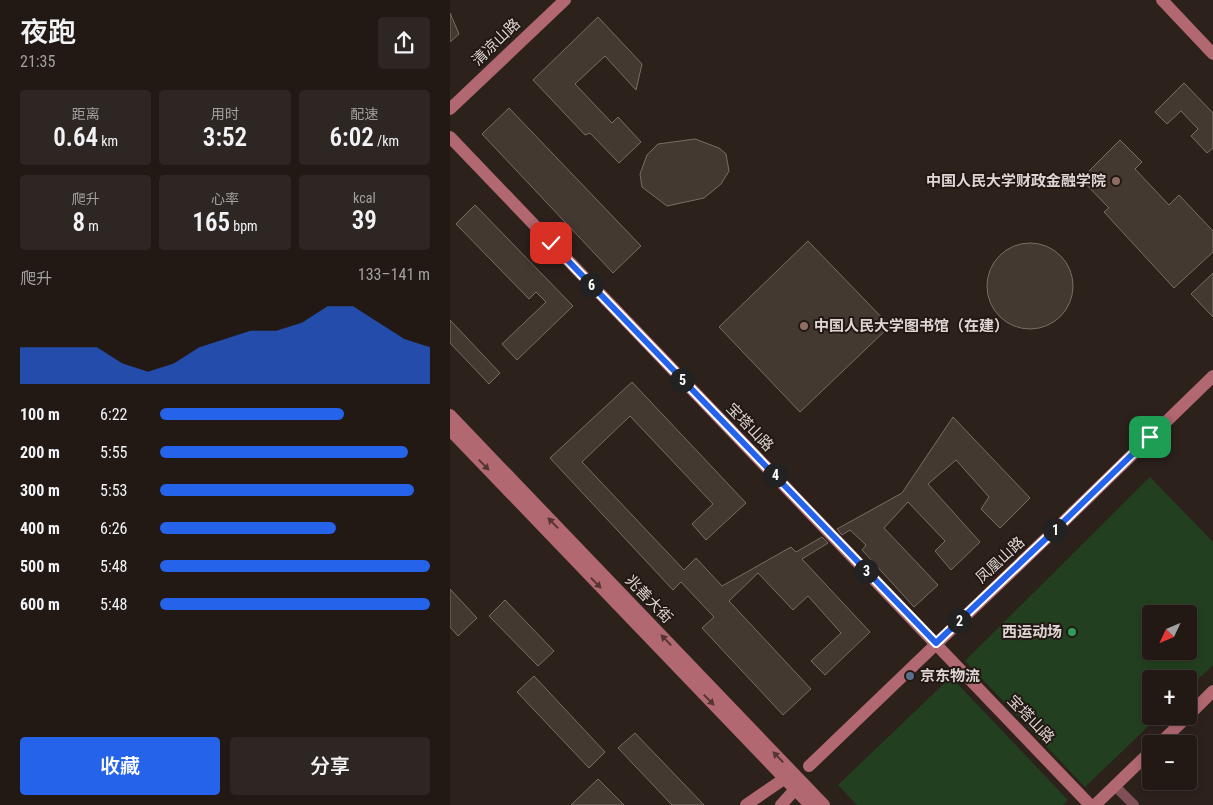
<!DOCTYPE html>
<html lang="zh">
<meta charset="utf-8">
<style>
body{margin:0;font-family:"Roboto Condensed","Noto Sans SC",sans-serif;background:#2e2622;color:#f1f3f6;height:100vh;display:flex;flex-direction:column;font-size:19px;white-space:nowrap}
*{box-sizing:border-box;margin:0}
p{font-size:16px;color:#a2a0a0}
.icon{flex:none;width:28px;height:28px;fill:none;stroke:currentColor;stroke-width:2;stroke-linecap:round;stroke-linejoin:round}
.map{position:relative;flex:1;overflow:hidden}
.panel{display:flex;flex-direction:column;background:#221915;width:450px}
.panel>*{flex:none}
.needle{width:32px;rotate:226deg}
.tools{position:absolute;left:692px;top:605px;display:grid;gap:10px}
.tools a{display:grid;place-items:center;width:55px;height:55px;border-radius:5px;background:#221915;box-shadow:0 2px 8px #0003,0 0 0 1px #3f3834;font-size:25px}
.pin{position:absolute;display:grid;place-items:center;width:42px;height:42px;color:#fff;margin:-21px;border-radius:10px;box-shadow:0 2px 8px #0006}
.km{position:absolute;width:25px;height:25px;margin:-12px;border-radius:50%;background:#222;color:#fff;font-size:14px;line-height:25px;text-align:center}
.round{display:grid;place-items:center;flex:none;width:52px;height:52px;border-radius:5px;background:#2e2622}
.headline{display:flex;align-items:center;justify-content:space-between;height:85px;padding:0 20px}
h1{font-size:28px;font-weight:600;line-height:38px}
.metrics{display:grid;grid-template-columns:repeat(3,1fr);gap:8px;height:85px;padding:5px 20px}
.metrics div{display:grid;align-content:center;border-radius:5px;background:#2e2622;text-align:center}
.metrics b{font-size:25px;font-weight:600}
.metrics small{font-size:14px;font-weight:400}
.metrics p{font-size:14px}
.chart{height:140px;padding:10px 20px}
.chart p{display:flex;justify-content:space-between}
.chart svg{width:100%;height:90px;margin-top:5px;fill:#2563eb;opacity:.7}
.primary-button{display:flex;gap:10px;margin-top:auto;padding:10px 20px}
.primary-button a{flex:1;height:58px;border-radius:5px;background:#2563eb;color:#fff;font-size:20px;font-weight:600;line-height:58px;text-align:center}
.primary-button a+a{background:#2e2622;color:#f1f3f6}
ul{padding:0 20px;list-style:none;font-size:16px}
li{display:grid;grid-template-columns:80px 60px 1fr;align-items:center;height:38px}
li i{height:12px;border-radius:6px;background:#2563eb}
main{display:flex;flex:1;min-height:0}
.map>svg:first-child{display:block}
</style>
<main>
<section class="panel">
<div class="headline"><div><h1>夜跑</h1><p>21:35</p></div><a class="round"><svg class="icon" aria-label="share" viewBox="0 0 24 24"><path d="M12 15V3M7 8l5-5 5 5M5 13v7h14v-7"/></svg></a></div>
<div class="metrics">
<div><p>距离</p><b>0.64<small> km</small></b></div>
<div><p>用时</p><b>3:52</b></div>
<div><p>配速</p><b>6:02<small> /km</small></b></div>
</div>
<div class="metrics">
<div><p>爬升</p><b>8<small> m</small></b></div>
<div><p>心率</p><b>165<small> bpm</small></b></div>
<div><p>kcal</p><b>39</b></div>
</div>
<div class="chart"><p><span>爬升</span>133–141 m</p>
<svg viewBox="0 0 160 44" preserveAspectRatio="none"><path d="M0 44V26L10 26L20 26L30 26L40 34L50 38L60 34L70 26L80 22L90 18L100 18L110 14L120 6L130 6L140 14L150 22L160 26V44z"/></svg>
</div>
<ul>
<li><b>100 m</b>6:22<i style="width:68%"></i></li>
<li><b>200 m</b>5:55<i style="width:92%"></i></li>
<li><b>300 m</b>5:53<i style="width:94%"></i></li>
<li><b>400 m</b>6:26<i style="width:65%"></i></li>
<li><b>500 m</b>5:48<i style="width:100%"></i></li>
<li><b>600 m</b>5:48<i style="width:100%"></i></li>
</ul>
<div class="primary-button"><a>收藏</a><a>分享</a></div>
</section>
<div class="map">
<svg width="763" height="805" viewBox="0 0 763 805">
<rect width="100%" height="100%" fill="#2d211c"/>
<!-- green -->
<g fill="#22401f" fill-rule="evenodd">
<path d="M 700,477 L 763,542 L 763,665 L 739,688 L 739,679 L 701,679 L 701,716 L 709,716 L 635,787 L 515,661 ZM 701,614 L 739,614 L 739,651 L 701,651 Z"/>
<path d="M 501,677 L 618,800 L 613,805 L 407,805 L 388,785 Z"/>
</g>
<!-- building -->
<g fill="#433930" stroke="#796e64">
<path d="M 0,13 L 9,34 L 0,42 Z"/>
<path d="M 148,17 L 192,64 L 186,90 L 155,56 L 125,84 L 162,123 L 168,117 L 191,142 L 169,163 L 140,133 L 135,135 L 83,80 Z"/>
<path d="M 734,83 L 763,113 L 763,148 L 757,153 L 741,136 L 748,129 L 731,111 L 717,124 L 705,112 Z"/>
<path d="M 59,108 L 191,246 L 163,273 L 32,134 Z"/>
<path d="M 245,139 L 269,148 L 276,154 L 279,171 L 271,184 L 254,198 L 217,206 L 192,187 L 190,174 L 197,155 L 208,144 Z"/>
<path d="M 670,140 L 692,162 L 685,169 L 719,205 L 729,195 L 763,231 L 763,252 L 724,288 L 654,212 L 659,208 L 631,179 Z"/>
<path d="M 25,205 L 123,306 L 67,360 L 52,344 L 96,302 L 86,292 L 79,299 L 6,224 Z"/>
<path d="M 358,241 L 440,326 L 350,412 L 269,327 Z"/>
<circle cx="580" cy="286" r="43"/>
<path d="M 763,273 L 763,317 L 741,294 Z"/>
<path d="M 0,320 L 50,373 L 39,384 L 0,343 Z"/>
<path d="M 182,382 L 296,503 L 256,540 L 242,524 L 263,504 L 180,416 L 132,462 L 234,570 L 246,558 L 272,586 L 341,547 L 346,552 L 372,537 L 378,543 L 352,559 L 420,632 L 375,675 L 361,661 L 391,633 L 358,596 L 343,610 L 308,573 L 279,601 L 361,689 L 333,715 L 252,628 L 264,617 L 231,582 L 223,590 L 100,458 Z"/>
<path d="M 503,417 L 580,498 L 550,528 L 531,509 L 539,497 L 506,460 L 478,484 L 530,542 L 501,570 L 485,551 L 495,541 L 458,502 L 434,528 L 488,585 L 464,607 L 412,550 L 416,545 L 400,530 L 392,535 L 387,529 L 452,493 Z"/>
<path d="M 0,589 L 27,618 L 8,636 L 0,627 Z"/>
<path d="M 55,600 L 104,651 L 88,666 L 39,616 Z"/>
<path d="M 84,676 L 155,752 L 139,768 L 67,692 Z"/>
<path d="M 185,733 L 254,805 L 222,805 L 168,748 Z"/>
<path d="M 148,779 L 174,805 L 121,805 Z"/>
</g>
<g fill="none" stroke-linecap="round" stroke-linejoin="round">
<!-- street -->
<path stroke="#7f5055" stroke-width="10" d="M 665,786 L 684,805"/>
<!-- secondary -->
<g stroke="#b26871" stroke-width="12">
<path d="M 712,0 L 763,54"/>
<path d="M 0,109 L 115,0"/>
<path d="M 0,137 L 640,805"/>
<path d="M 0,415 L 374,805"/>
<path d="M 0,430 L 360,805"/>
<path d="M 739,715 L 763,691"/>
<path d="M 709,744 L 738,716"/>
<path d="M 359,766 L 606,529 L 763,376"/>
<path d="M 296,805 L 341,774"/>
<path d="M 331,805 L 349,785"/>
<path d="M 645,805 L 701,751"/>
</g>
</g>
<!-- one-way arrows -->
<defs><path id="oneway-solid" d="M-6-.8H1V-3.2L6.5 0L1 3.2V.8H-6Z" transform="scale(1.25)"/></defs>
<g fill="#553434">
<use href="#oneway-solid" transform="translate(34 465) rotate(46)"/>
<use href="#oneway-solid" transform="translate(103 523) rotate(-134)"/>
<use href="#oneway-solid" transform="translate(146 583) rotate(46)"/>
<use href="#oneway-solid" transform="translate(216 640) rotate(-134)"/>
<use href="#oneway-solid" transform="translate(259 700) rotate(46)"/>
<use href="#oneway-solid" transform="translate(328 757) rotate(-134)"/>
</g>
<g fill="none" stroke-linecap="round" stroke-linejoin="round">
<defs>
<path id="route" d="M 101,243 L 486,643 L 606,529 L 700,437"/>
</defs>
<!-- route casing -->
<use href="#route" stroke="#fff" stroke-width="10"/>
<!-- route -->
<use href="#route" stroke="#2563eb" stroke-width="6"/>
</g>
<!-- markers -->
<g fill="#8d6e63" stroke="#231813" stroke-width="2">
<circle cx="666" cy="181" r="5"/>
<circle cx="354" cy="326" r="5"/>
</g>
<circle fill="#2e9e5b" stroke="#231813" stroke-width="2" cx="622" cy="632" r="5"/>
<circle fill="#5c6f8a" stroke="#231813" stroke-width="2" cx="460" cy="676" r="5"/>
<g text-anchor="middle" stroke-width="4" stroke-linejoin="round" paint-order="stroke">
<!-- street labels -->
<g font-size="15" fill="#ded6d2" stroke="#231813">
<text transform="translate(46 42) rotate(-44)" y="5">清凉山路</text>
<text transform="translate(300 427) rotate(46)" y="5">宝塔山路</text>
<text transform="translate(550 560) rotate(-43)" y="5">凤凰山路</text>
<text transform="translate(199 599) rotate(46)" y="5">兆善大街</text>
<text transform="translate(581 719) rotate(46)" y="5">宝塔山路</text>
</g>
<!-- poi labels -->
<g font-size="15" font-weight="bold" fill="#ded6d2" stroke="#231813" text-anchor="end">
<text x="656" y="186">中国人民大学财政金融学院</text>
<text x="364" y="331" text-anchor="start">中国人民大学图书馆（在建）</text>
<text x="612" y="637">西运动场</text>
<text x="470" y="681" text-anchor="start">京东物流</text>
</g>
</g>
</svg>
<div class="tools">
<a><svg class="needle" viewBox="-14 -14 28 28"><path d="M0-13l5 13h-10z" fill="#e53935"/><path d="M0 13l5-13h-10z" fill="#a2a0a0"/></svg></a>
<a>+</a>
<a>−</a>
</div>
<div class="pin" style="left:700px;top:437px;background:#1e9e55"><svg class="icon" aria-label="arrive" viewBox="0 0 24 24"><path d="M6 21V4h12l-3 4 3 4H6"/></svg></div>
<div class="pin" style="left:101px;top:243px;background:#d93025"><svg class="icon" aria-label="check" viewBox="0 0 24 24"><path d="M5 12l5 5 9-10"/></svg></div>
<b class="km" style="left:605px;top:530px">1</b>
<b class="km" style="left:509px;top:621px">2</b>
<b class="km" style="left:416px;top:571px">3</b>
<b class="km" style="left:325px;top:475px">4</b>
<b class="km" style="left:232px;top:380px">5</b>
<b class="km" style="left:141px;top:285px">6</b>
</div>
</main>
